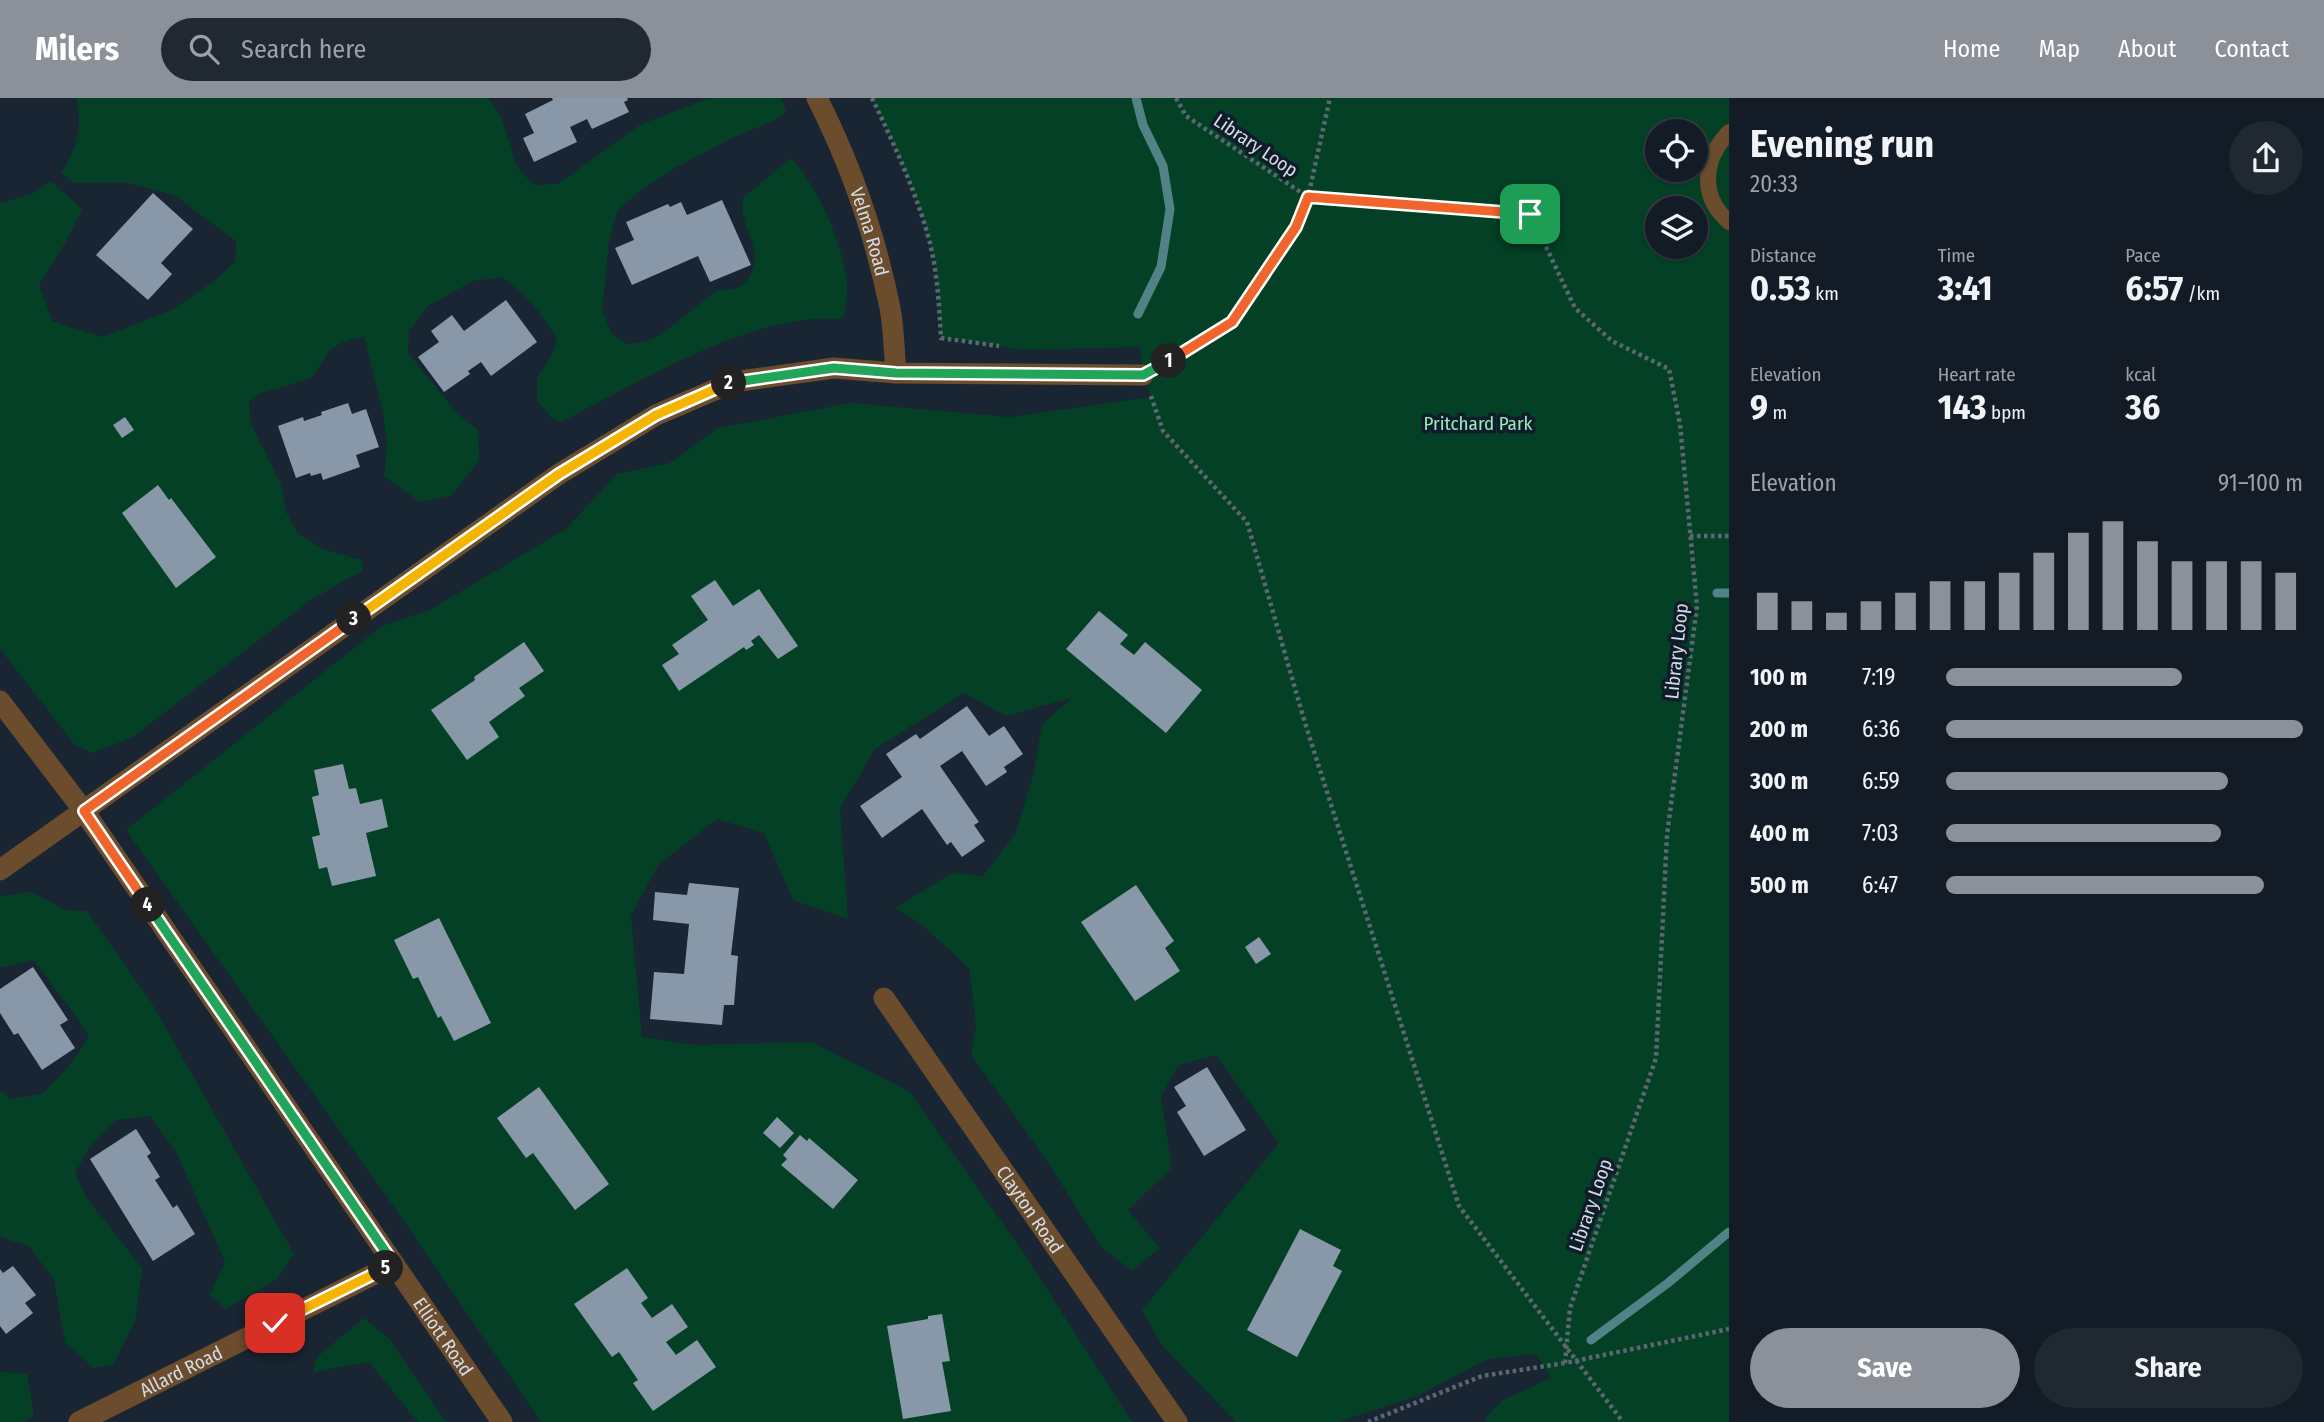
<!DOCTYPE html>
<meta charset="utf-8">
<style>
body{margin:0;font-family:"Fira Sans Condensed",sans-serif;background:#202932;color:#f1f3f6;height:100vh;display:flex;flex-direction:column;font-size:26px;white-space:nowrap}
*{box-sizing:border-box;margin:0}
p{font-size:23px;color:#9da1a7}
.icon{flex:none;width:38px;height:38px;fill:none;stroke:currentColor;stroke-width:2;stroke-linecap:round;stroke-linejoin:round}
.map{position:relative;flex:1;overflow:hidden}
.sheet{display:flex;flex-direction:column;background:#131c26;width:595px}
.sheet>*{flex:none}
.fabs{position:absolute;left:1645px;top:21px;display:grid;gap:14px}
.fabs a{display:grid;place-items:center;width:63px;height:63px;border-radius:50%;background:#131c26;box-shadow:0 2px 5px #0004,0 0 0 2px #323a43;font-size:35px}
.pin{position:absolute;display:grid;place-items:center;width:60px;height:60px;color:#fff;margin:-30px;border-radius:14px;box-shadow:0 4px 10px #0006}
.km{position:absolute;width:35px;height:35px;margin:-18px;border-radius:50%;background:#222;color:#fff;font-size:19px;line-height:35px;text-align:center}
.round{display:grid;place-items:center;flex:none;width:74px;height:74px;border-radius:37px;background:#202932}
.headline{display:flex;align-items:center;justify-content:space-between;height:119px;padding:0 21px}
h1{font-size:38px;font-weight:700;line-height:52px}
.metrics{display:grid;grid-template-columns:repeat(3,1fr);gap:10px;height:119px;padding:7px 21px}
.metrics div{display:grid;align-content:center}
.metrics b{font-size:35px;font-weight:700}
.metrics small{font-size:19px;font-weight:400}
.metrics p{font-size:19px}
.chart{height:196px;padding:14px 21px}
.chart p{display:flex;justify-content:space-between}
.chart svg{width:100%;height:126px;margin-top:7px;stroke:#8c9099;stroke-width:6}
.primary-button{display:flex;gap:14px;margin-top:auto;padding:14px 21px}
.primary-button a{flex:1;height:80px;border-radius:42px;background:#8c9099;color:#fff;font-size:28px;font-weight:700;line-height:80px;text-align:center}
.primary-button a+a{background:#202932;color:#f1f3f6}
ul{padding:0 21px;list-style:none;font-size:23px}
li{display:grid;grid-template-columns:112px 84px 1fr;align-items:center;height:52px}
li i{height:18px;border-radius:9px;background:#8c9099}
header{display:flex;align-items:center;gap:42px;box-sizing:border-box;height:98px;padding:0 35px;background:#8c9099;color:#fff}
header strong{font-size:33px}
nav{display:flex;gap:38px;margin-inline-start:auto;font-size:24px}
.search{width:490px;height:63px;background:#202932;display:flex;align-items:center;gap:18px;box-sizing:border-box;padding:0 24px;border-radius:38px;color:#9da1a7;font-size:26px}
main{display:flex;flex:1;min-height:0}
.map>svg:first-child{display:block}
</style>
<header>
<strong>Milers</strong>
<div class="search"><svg class="icon" aria-label="search" viewBox="0 0 24 24"><circle cx="10" cy="10" r="6"/><path d="M15 15l6 6"/></svg>Search here</div>
<nav><a>Home</a><a>Map</a><a>About</a><a>Contact</a></nav>
</header>
<main>
<div class="map">
<svg width="1729" height="1324" viewBox="0 0 1729 1324">
<rect width="100%" height="100%" fill="#192533"/>
<!-- green -->
<g fill="#044026" fill-rule="evenodd">
<path d="M 76,0 L 488,0 L 501,18 L 517,69 L 534,87 L 558,86 L 640,27 L 709,0 L 781,0 L 786,14 L 773,23 L 736,38 L 673,71 L 641,92 L 617,113 L 609,143 L 602,212 L 612,236 L 626,246 L 644,244 L 660,237 L 717,192 C 729,193 741,191 748,181 C 768,154 738,130 743,100 L 791,60 C 819,90 842,144 847,185 C 848,195 845,207 844,218 L 840,221 C 752,214 639,285 561,324 L 552,320 L 537,303 L 537,280 L 551,259 L 557,242 C 540,212 529,200 502,179 L 473,183 L 428,208 L 409,233 L 408,255 L 457,315 L 478,332 L 479,362 L 452,397 L 420,404 L 384,378 L 387,347 L 383,313 L 364,239 C 331,244 329,253 312,280 L 259,296 L 249,304 L 251,326 L 281,387 L 286,414 L 298,435 L 322,451 L 362,462 L 362,473 L 312,501 L 133,639 L 92,655 L 75,647 L 0,551 L 0,105 L 34,95 L 51,83 L 82,111 L 65,145 L 39,187 L 52,223 L 102,239 L 172,212 L 214,183 L 235,164 L 236,143 L 174,97 L 128,85 L 74,85 L 61,75 C 76,54 84,26 76,0 Z"/>
<path d="M 872,0 L 1729,0 L 1729,1324 L 1487,1324 L 1485,1320 L 1503,1302 L 1551,1280 L 1536,1256 L 1488,1261 L 1417,1298 L 1338,1324 L 1236,1324 L 1162,1247 L 1142,1212 L 1279,1045 L 1216,957 L 1178,967 L 1161,999 L 1172,1070 L 1128,1112 L 1160,1150 L 1132,1173 L 1101,1149 L 1047,1063 L 971,957 L 976,927 L 969,870 L 920,825 L 895,810 L 954,774 L 982,779 L 1016,735 L 1034,674 L 1042,627 L 1071,600 L 1006,618 L 964,595 L 875,651 L 840,710 L 848,821 L 793,802 L 764,735 L 717,721 L 658,767 L 631,818 L 642,939 L 695,947 L 812,944 L 909,993 L 1025,1157 L 1132,1324 L 541,1324 L 404,1123 L 126,732 L 382,528 L 430,512 L 566,431 L 617,376 L 670,365 L 718,330 L 851,305 L 1009,319 L 1151,299 L 1143,277 L 1140,249 L 1023,252 L 941,240 C 939,205 937,168 927,134 C 913,87 893,44 872,0 ZM 1657,33 L 1696,33 L 1696,72 L 1657,72 ZM 1657,110 L 1696,110 L 1696,149 L 1657,149 Z"/>
<path d="M 32,794 L 65,812 L 87,813 L 151,904 L 294,1156 L 277,1181 L 226,1211 L 210,1197 L 225,1164 L 176,1054 L 150,1018 L 116,1022 L 89,1050 L 75,1075 L 86,1099 L 142,1170 L 135,1223 L 113,1267 L 94,1270 L 65,1245 L 54,1182 L 29,1148 L 0,1139 L 0,992 L 11,1001 L 42,996 L 68,969 L 89,939 L 73,914 L 33,862 L 0,870 L 0,798 Z"/>
<path d="M 364,1220 L 390,1242 L 446,1324 L 418,1324 L 369,1264 L 313,1274 L 317,1259 Z"/>
<path d="M 0,1274 L 27,1276 L 34,1318 L 22,1324 L 0,1324 Z"/>
</g>
<g fill="none" stroke-linecap="round" stroke-linejoin="round">
<!-- stream -->
<g stroke="#518286" stroke-width="9">
<path d="M 1136,0 L 1143,27 L 1163,68 L 1170,111 L 1161,169 L 1138,216"/>
<path d="M 1717,495 L 1729,495"/>
<path d="M 1591,1242 L 1668,1185 L 1729,1134"/>
</g>
</g>
<!-- building -->
<g fill="#8998a9">
<path d="M 552,0 L 627,0 L 628,2 L 624,4 L 629,14 L 592,31 L 587,21 L 570,29 L 577,44 L 534,64 L 523,40 L 534,35 L 525,16 L 553,2 Z"/>
<path d="M 153,95 L 193,131 L 161,165 L 172,176 L 148,202 L 96,157 Z"/>
<path d="M 722,102 L 751,167 L 710,184 L 698,158 L 632,187 L 615,150 L 634,142 L 626,124 L 668,106 L 670,109 L 681,104 L 687,117 Z"/>
<path d="M 506,202 L 537,244 L 491,278 L 481,264 L 468,273 L 470,276 L 444,294 L 418,259 L 439,244 L 431,233 L 452,217 L 464,233 Z"/>
<path d="M 348,305 L 352,316 L 366,311 L 379,349 L 356,357 L 360,369 L 323,382 L 321,375 L 311,378 L 310,375 L 296,380 L 278,328 L 303,319 L 304,323 L 322,317 L 321,314 Z"/>
<path d="M 125,319 L 134,332 L 122,340 L 113,327 Z"/>
<path d="M 158,387 L 169,402 L 171,400 L 216,459 L 176,490 L 122,415 Z"/>
<path d="M 715,482 L 733,508 L 759,491 L 798,548 L 778,561 L 759,537 L 751,543 L 754,547 L 746,552 L 744,549 L 679,593 L 662,567 L 679,556 L 672,547 L 708,522 L 691,498 Z"/>
<path d="M 1099,513 L 1128,537 L 1120,546 L 1134,557 L 1145,544 L 1202,592 L 1166,635 L 1066,551 Z"/>
<path d="M 524,544 L 544,573 L 519,590 L 525,598 L 489,624 L 499,639 L 467,662 L 431,612 L 475,582 L 474,579 Z"/>
<path d="M 967,608 L 989,638 L 1004,628 L 1023,656 L 1004,669 L 1007,674 L 986,688 L 962,653 L 940,668 L 979,724 L 974,727 L 985,743 L 962,759 L 951,744 L 947,747 L 922,711 L 882,740 L 860,708 L 902,679 L 886,656 L 916,636 L 920,641 Z"/>
<path d="M 343,666 L 349,691 L 356,690 L 360,706 L 382,701 L 388,729 L 366,735 L 376,778 L 332,788 L 327,769 L 319,771 L 312,739 L 320,737 L 312,699 L 319,697 L 314,672 Z"/>
<path d="M 689,785 L 739,790 L 731,857 L 738,858 L 734,907 L 724,907 L 722,927 L 650,921 L 654,874 L 684,876 L 689,826 L 653,822 L 655,794 L 687,797 Z"/>
<path d="M 1136,787 L 1174,843 L 1165,850 L 1180,873 L 1135,903 L 1081,824 Z"/>
<path d="M 439,820 L 491,925 L 454,943 L 441,918 L 438,920 L 418,879 L 413,881 L 394,842 Z"/>
<path d="M 1259,839 L 1271,856 L 1256,866 L 1245,849 Z"/>
<path d="M 33,869 L 68,922 L 60,927 L 75,950 L 42,972 L 18,935 L 14,937 L 0,915 L 0,891 Z"/>
<path d="M 1207,969 L 1246,1032 L 1204,1058 L 1177,1014 L 1186,1008 L 1174,989 Z"/>
<path d="M 539,989 L 609,1086 L 575,1112 L 533,1055 L 526,1060 L 497,1020 Z"/>
<path d="M 777,1019 L 794,1035 L 780,1050 L 763,1035 Z"/>
<path d="M 136,1031 L 151,1055 L 147,1058 L 160,1079 L 155,1082 L 173,1110 L 177,1107 L 195,1136 L 153,1163 L 90,1061 Z"/>
<path d="M 800,1037 L 807,1043 L 809,1040 L 858,1082 L 833,1111 L 781,1067 L 787,1061 L 783,1057 Z"/>
<path d="M 1300,1131 L 1341,1152 L 1333,1168 L 1342,1173 L 1297,1259 L 1247,1232 Z"/>
<path d="M 13,1168 L 36,1197 L 25,1205 L 33,1215 L 6,1236 L 0,1228 L 0,1171 L 3,1175 Z"/>
<path d="M 627,1170 L 648,1200 L 641,1205 L 652,1220 L 672,1206 L 688,1229 L 666,1244 L 676,1257 L 697,1242 L 716,1269 L 653,1313 L 633,1285 L 638,1282 L 619,1254 L 612,1259 L 574,1206 Z"/>
<path d="M 942,1216 L 950,1263 L 942,1264 L 951,1313 L 903,1321 L 887,1228 L 928,1221 L 928,1218 Z"/>
</g>
<g fill="none" stroke-linecap="round" stroke-linejoin="round">
<!-- path -->
<g stroke="#5c6773" stroke-width="4.5" stroke-dasharray="3.5 3.5" stroke-linecap="butt">
<path d="M 872,0 C 893,44 913,87 927,134 C 937,168 939,205 941,240 L 999,248"/>
<path d="M 1176,0 L 1186,18 L 1308,99 L 1530,115 L 1575,210 L 1612,243 L 1669,271 L 1680,326 L 1697,508 L 1667,737 L 1656,960 L 1570,1210 L 1565,1265 L 1729,1231"/>
<path d="M 1164,266 L 1232,224 L 1296,129 L 1308,99 L 1330,0"/>
<path d="M 1151,298 L 1163,333 L 1247,424 L 1305,625 L 1459,1108 L 1623,1324"/>
<path d="M 1690,438 L 1729,438"/>
<path d="M 1368,1324 L 1482,1278 L 1565,1265"/>
</g>
<!-- lane -->
<path stroke="#6b4c2c" stroke-width="16" d="M 1729,34 C 1703,61 1699,98 1729,124"/>
<!-- street -->
<g stroke="#6b4c2c" stroke-width="21">
<path id="s1" d="M 817,0 C 851,67 875,136 890,210 C 894,231 894,253 896,275"/>
<path id="s2" d="M 0,603 L 84,713 L 502,1324"/>
<path d="M 0,772 L 559,376 L 656,317 L 733,284 L 834,270 L 896,275 L 1143,277"/>
<path id="s3" d="M 884,900 L 1177,1324"/>
<path id="s4" d="M 79,1324 L 394,1166"/>
</g>
</g>
<g fill="none" stroke-linecap="round" stroke-linejoin="round">
<defs>
<path id="split-1" d="M 1169,263 L 1232,224 L 1296,129 L 1308,99 L 1530,116"/>
<path id="split-2" d="M 729,285 L 834,270 L 896,275 L 1143,277 L 1169,263"/>
<path id="split-3" d="M 354,521 L 559,376 L 656,317 L 729,285"/>
<path id="split-4" d="M 148,807 L 84,713 L 354,521"/>
<path id="split-5" d="M 148,807 L 394,1166 L 386,1170"/>
<path id="split-6" d="M 275,1225 L 386,1170"/>
</defs>
<!-- split-1 casing -->
<use href="#split-1" stroke="#fff" stroke-width="14"/>
<!-- split-2 casing -->
<use href="#split-2" stroke="#fff" stroke-width="14"/>
<!-- split-3 casing -->
<use href="#split-3" stroke="#fff" stroke-width="14"/>
<!-- split-4 casing -->
<use href="#split-4" stroke="#fff" stroke-width="14"/>
<!-- split-5 casing -->
<use href="#split-5" stroke="#fff" stroke-width="14"/>
<!-- split-6 casing -->
<use href="#split-6" stroke="#fff" stroke-width="14"/>
<!-- split-1 -->
<use href="#split-1" stroke="#f0652b" stroke-width="9"/>
<!-- split-2 -->
<use href="#split-2" stroke="#22a559" stroke-width="9"/>
<!-- split-3 -->
<use href="#split-3" stroke="#f5b400" stroke-width="9"/>
<!-- split-4 -->
<use href="#split-4" stroke="#f0652b" stroke-width="9"/>
<!-- split-5 -->
<use href="#split-5" stroke="#22a559" stroke-width="9"/>
<!-- split-6 -->
<use href="#split-6" stroke="#f5b400" stroke-width="9"/>
</g>
<g text-anchor="middle" stroke-width="7" stroke-linejoin="round" paint-order="stroke">
<!-- street labels -->
<g font-size="19" fill="#d4dce5" stroke="#101c29">
<text transform="translate(1256 47) rotate(34)" y="7">Library Loop</text>
<text dy="7" stroke="none"><textPath href="#s1" startOffset="144">Velma Road</textPath></text>
<text transform="translate(1676 553) rotate(-84)" y="7">Library Loop</text>
<text transform="translate(1590 1107) rotate(-71)" y="7">Library Loop</text>
<text dy="7" stroke="none"><textPath href="#s3" startOffset="257">Clayton Road</textPath></text>
<text dy="7" stroke="none"><textPath href="#s2" startOffset="775">Elliott Road</textPath></text>
<text dy="7" stroke="none"><textPath href="#s4" startOffset="114">Allard Road</textPath></text>
</g>
<!-- park labels -->
<g font-size="19" fill="#95ecba" stroke="#101c29">
<text x="1478" y="332">Pritchard Park</text>
</g>
</g>
</svg>
<div class="fabs">
<a><svg class="icon" aria-label="locate" viewBox="0 0 24 24"><circle cx="12" cy="12" r="6"/><path d="M12 2v4M12 18v4M2 12h4M18 12h4"/></svg></a>
<a><svg class="icon" aria-label="layers" viewBox="0 0 24 24"><path d="M12 4l9 5-9 5-9-5zM3 14l9 5 9-5"/></svg></a>
</div>
<div class="pin" style="left:1530px;top:116px;background:#1e9e55"><svg class="icon" aria-label="arrive" viewBox="0 0 24 24"><path d="M6 21V4h12l-3 4 3 4H6"/></svg></div>
<div class="pin" style="left:275px;top:1225px;background:#d93025"><svg class="icon" aria-label="check" viewBox="0 0 24 24"><path d="M5 12l5 5 9-10"/></svg></div>
<b class="km" style="left:1169px;top:263px">1</b>
<b class="km" style="left:729px;top:285px">2</b>
<b class="km" style="left:354px;top:521px">3</b>
<b class="km" style="left:148px;top:807px">4</b>
<b class="km" style="left:386px;top:1170px">5</b>
</div>
<section class="sheet">
<div class="headline"><div><h1>Evening run</h1><p>20:33</p></div><a class="round"><svg class="icon" aria-label="share" viewBox="0 0 24 24"><path d="M12 15V3M7 8l5-5 5 5M5 13v7h14v-7"/></svg></a></div>
<div class="metrics">
<div><p>Distance</p><b>0.53<small> km</small></b></div>
<div><p>Time</p><b>3:41</b></div>
<div><p>Pace</p><b>6:57<small> /km</small></b></div>
</div>
<div class="metrics">
<div><p>Elevation</p><b>9<small> m</small></b></div>
<div><p>Heart rate</p><b>143<small> bpm</small></b></div>
<div><p>kcal</p><b>36</b></div>
</div>
<div class="chart"><p><span>Elevation</span>91–100 m</p>
<svg viewBox="0 0 160 44" preserveAspectRatio="none"><path d="M5 44V31M15 44V34M25 44V38M35 44V34M45 44V31M55 44V27M65 44V27M75 44V24M85 44V17M95 44V10M105 44V6M115 44V13M125 44V20M135 44V20M145 44V20M155 44V24"/></svg>
</div>
<ul>
<li><b>100 m</b>7:19<i style="width:66%"></i></li>
<li><b>200 m</b>6:36<i style="width:100%"></i></li>
<li><b>300 m</b>6:59<i style="width:79%"></i></li>
<li><b>400 m</b>7:03<i style="width:77%"></i></li>
<li><b>500 m</b>6:47<i style="width:89%"></i></li>
</ul>
<div class="primary-button"><a>Save</a><a>Share</a></div>
</section>
</main>
